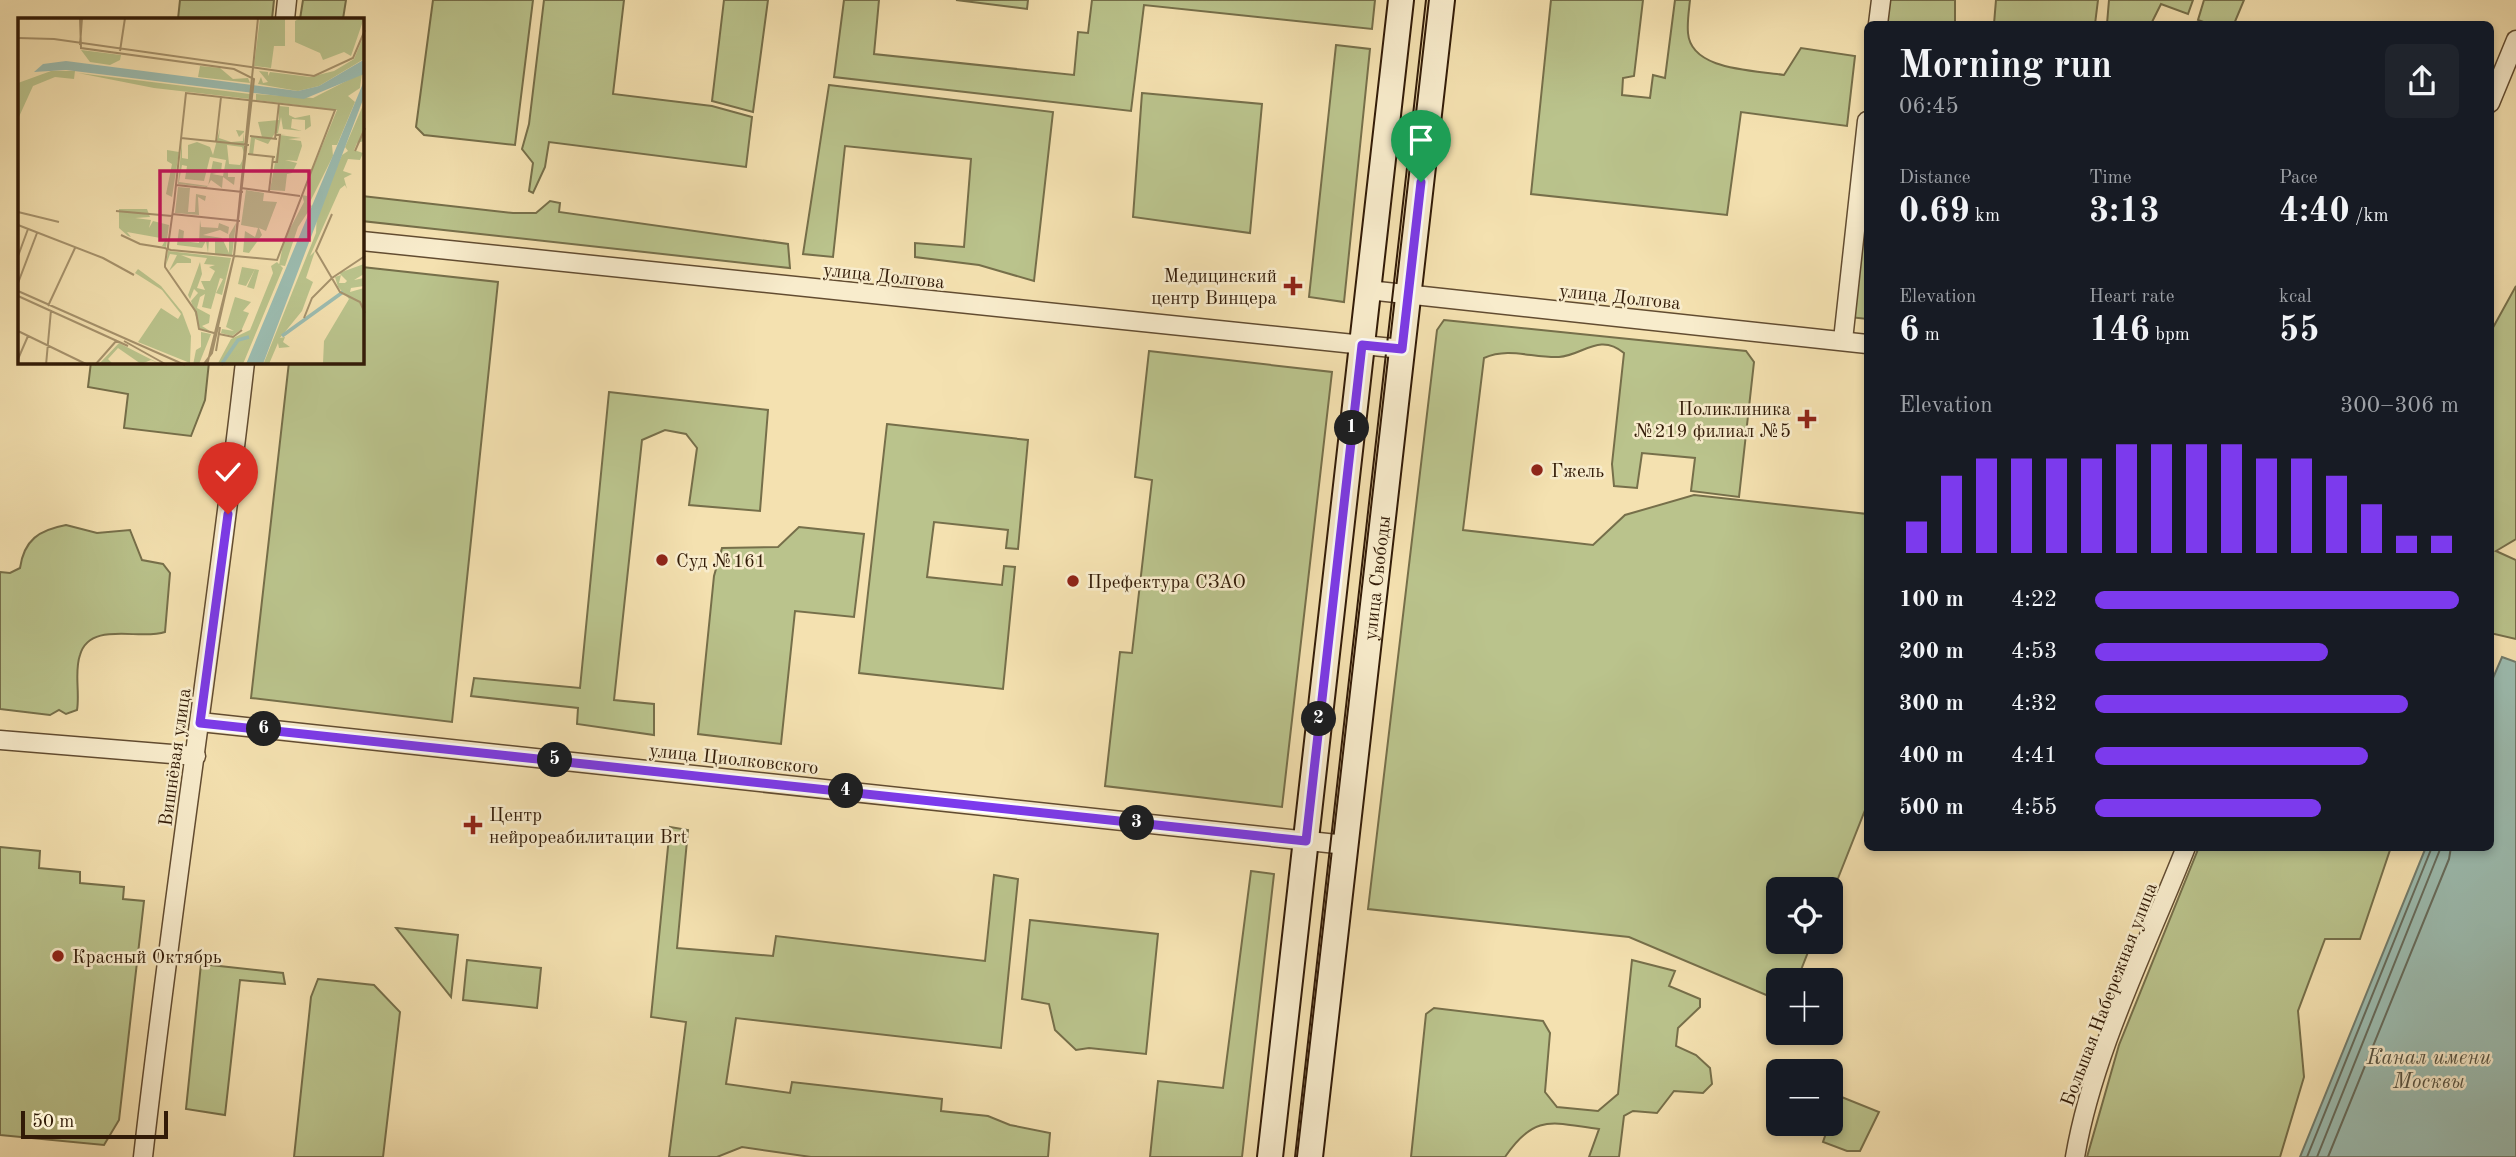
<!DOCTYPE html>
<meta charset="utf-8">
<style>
body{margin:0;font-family:"Old Standard TT",serif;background:#20242c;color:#f1f3f6;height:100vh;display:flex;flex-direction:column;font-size:26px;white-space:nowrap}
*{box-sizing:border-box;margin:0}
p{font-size:23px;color:#9ea1a6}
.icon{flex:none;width:38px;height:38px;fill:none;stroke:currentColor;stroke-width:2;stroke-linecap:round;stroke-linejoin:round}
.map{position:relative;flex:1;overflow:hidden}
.details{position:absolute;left:1864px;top:21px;width:630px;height:830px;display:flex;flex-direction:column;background:#171b24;border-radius:10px;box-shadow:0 4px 10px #0003}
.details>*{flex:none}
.controls{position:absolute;left:1766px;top:877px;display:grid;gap:14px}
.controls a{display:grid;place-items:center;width:77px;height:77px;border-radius:10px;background:#171b24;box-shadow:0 4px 10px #0003;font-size:35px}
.scale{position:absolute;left:21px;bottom:18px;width:147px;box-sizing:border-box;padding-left:7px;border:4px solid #321b07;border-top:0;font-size:19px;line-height:24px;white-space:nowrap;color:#321b07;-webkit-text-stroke:5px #f8eccc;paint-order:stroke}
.pin{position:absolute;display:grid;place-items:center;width:60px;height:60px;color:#fff;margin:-72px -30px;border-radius:50% 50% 50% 0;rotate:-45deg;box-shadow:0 0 7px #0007}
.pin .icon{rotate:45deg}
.km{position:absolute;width:35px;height:35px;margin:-18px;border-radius:50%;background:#222;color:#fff;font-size:19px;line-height:35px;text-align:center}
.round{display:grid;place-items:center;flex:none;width:74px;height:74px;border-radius:10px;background:#20242c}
.overview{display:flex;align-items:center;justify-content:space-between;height:119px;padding:0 35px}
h1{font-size:38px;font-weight:600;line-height:52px}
.stats{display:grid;grid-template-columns:repeat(3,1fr);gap:10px;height:119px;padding:7px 35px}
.stats div{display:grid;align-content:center}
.stats b{font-size:35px;font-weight:600}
.stats small{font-size:19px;font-weight:400}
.stats p{font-size:19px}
.chart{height:196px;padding:14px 35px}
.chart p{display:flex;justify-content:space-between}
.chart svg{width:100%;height:126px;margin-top:7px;stroke:#7c3aed;stroke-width:6}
ul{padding:0 35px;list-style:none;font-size:23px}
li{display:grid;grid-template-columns:112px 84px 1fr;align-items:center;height:52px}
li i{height:18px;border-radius:9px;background:#7c3aed}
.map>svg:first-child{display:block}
</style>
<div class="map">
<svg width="2516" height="1157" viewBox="0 0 2516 1157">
<rect width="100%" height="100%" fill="#f4e1b0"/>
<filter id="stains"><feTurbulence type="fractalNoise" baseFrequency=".00286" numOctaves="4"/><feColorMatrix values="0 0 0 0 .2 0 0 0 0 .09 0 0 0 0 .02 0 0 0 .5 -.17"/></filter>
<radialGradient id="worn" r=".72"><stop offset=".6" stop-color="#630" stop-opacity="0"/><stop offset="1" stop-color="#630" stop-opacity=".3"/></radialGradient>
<!-- green -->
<g fill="#bac38c" stroke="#766f4a" stroke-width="2">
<path d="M 180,0 L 274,0 L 272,19 L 178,19 Z"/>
<path d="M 303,0 L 346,0 L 343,19 L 300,19 Z"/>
<path d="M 433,0 L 533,0 L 515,145 L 424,135 L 416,127 Z"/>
<path d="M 544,0 L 624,0 L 613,94 L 712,106 L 752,117 L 746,167 L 549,142 L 545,167 L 533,193 L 529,191 L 533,163 L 522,149 L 529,124 Z"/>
<path d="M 724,0 L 768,0 L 753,112 L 712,101 Z"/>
<path d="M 844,0 L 879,0 L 874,54 L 1074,75 L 1078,32 L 1088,33 L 1092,0 L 1375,0 L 1372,29 L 1144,5 L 1131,111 L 834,77 Z"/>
<path d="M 956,0 L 1028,0 L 1027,9 Z"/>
<path d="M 1551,0 L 1643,0 L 1634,76 L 1623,78 L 1622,95 L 1650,98 L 1653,75 L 1665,78 L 1675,0 L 1690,0 C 1689,10 1687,22 1688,33 C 1691,71 1755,70 1784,75 L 1801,48 L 1855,56 L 1847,126 L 1741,112 L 1727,215 L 1531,194 Z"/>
<path d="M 1885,0 L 1955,0 L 1955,24 L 1883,24 Z"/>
<path d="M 1996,0 L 2098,0 L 2095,24 L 1994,24 Z"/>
<path d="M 2109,0 L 2193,0 L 2188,14 L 2161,4 L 2151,24 L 2107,24 Z"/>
<path d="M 2204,0 L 2244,0 L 2234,24 L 2209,24 L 2198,20 Z"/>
<path d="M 1336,45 L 1370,49 L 1344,302 L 1309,297 Z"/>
<path d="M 829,85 L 1053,112 L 1034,281 L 979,265 L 915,257 L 915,243 L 964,247 L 971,159 L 845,146 L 833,257 L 803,254 Z"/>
<path d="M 1142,93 L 1262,104 L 1250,233 L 1133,217 Z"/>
<path d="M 1867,164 L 1867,319 L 1850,317 Z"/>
<path d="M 362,196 L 513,213 L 536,213 L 550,201 L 560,203 L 559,212 L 788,244 L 790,268 L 362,221 Z"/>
<path d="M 362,267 L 498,282 L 452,722 L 251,698 L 289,362 L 362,362 Z"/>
<path d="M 2516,286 L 2516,539 L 2496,551 L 2516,560 L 2516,639 L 2490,633 L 2490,333 Z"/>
<path d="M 1444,320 L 1746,351 L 1754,362 L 1739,497 L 1691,491 L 1695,458 L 1642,453 L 1637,488 L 1614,486 L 1612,464 L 1624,353 C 1599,332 1582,356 1559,357 C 1532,358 1509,347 1484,358 L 1463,530 L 1593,545 L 1625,515 L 1694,495 L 1867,514 L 1867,805 L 1831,896 L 1830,889 L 1778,889 L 1778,942 L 1812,942 L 1797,980 L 1778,980 L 1778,1000 L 1629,937 L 1368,909 L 1437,330 Z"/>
<path d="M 1149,351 L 1332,372 L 1282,807 L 1105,786 L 1120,652 L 1132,653 L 1152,480 L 1135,477 Z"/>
<path d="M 91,362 L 209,362 L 205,400 L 191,436 L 124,428 L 128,394 L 88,387 Z"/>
<path d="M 609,392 L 768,410 L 760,511 L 689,505 L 697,448 L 686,434 L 665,430 L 642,440 L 614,700 L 654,704 L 654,735 L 577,724 L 578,708 L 471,696 L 474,678 L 580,688 Z"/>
<path d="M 887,424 L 1028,440 L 1018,549 L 1006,548 L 1008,530 L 934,522 L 927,577 L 1002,585 L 1004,566 L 1015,567 L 1003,689 L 859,673 Z"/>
<path d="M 66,525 L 97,533 L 130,530 L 142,560 L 163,564 L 170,573 L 165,632 C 141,641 90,620 80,655 C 74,671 80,693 77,710 L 66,714 L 59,710 L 50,715 L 0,709 L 0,572 L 10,573 L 20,568 C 24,540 39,530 66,525 Z"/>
<path d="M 799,527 L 864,534 L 854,617 L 795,611 L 781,744 L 698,734 L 714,576 L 722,548 L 778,547 Z"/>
<path d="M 670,827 L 688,830 L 677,948 L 773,956 L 776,936 L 985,961 L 994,875 L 1018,879 L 1001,1048 L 736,1018 L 726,1084 L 790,1093 L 792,1082 L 942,1099 L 941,1111 L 988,1116 L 1010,1125 L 1050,1133 L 1048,1157 L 811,1157 L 742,1147 L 717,1157 L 669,1157 L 686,1022 L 651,1017 Z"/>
<path d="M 0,847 L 40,851 L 39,868 L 80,872 L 80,883 L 124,887 L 123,899 L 144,901 L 119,1120 L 104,1145 L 0,1135 Z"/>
<path d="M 2199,847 L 2391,847 L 2360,939 L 2325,939 L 2298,1011 L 2304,1077 L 2280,1157 L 2087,1157 L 2119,1045 Z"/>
<path d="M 1251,871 L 1274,874 L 1242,1157 L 1150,1157 L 1158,1081 L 1223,1088 Z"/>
<path d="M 1030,920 L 1158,934 L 1146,1054 L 1089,1048 L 1076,1050 L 1055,1030 L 1049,1004 L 1022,999 Z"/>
<path d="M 397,928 L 458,935 L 451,997 L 396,928 Z"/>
<path d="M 467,960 L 541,968 L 537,1008 L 463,1000 Z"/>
<path d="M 1632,960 L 1675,971 L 1669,986 L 1700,999 L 1700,1007 L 1678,1028 L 1676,1046 L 1696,1055 L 1710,1068 L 1712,1084 L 1703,1093 L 1674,1091 L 1657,1113 L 1633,1111 L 1624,1116 L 1619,1157 L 1589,1157 L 1599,1129 C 1552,1123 1535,1113 1505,1157 L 1411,1157 L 1426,1014 L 1434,1008 L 1543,1021 L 1550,1033 L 1545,1092 L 1557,1107 L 1598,1111 L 1618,1094 Z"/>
<path d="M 201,964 L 283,973 L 285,984 L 240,980 L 225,1115 L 186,1109 Z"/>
<path d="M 318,979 L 374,985 L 400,1012 L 383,1157 L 294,1157 L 311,997 Z"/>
<path d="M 1839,1096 L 1879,1112 L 1860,1151 L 1847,1151 L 1823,1142 Z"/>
</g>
<!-- water -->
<path fill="#9cbcb0" stroke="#727c6c" stroke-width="2" d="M 2502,657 L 2516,662 L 2516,1157 L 2300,1157 L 2426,847 L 2490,847 L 2490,685 Z"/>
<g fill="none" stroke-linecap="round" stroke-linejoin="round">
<!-- shore -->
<g stroke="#676c5c" stroke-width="2">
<path d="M 2307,1157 L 2432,847"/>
<path d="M 2317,1157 L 2441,847"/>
<path d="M 2328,1157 L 2449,859 L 2451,847"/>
</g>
<defs>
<g id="street">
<path d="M 285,19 L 287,0"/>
<path d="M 1878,24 L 1881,0"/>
<path d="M 2490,103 L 2516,40"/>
<path d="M 362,241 L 1402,349"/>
<path d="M 1368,290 L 1867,344"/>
<path d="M 1843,340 L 1867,121"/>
<path d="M 200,722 L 1346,845"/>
<path d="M 0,740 L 196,756"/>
<path d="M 143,1157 C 173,892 215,628 245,362"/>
<path d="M 2075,1157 C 2093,1052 2147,946 2186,847"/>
</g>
<g id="secondary">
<path d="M 1270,1157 L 1401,0"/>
<path id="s1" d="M 1310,1157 L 1442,0"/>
</g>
</defs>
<!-- street casing -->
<use href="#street" stroke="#624c31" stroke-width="21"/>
<!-- secondary casing -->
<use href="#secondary" stroke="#321b07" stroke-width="28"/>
<!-- street -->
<use href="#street" stroke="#f8eccc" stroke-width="18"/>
<!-- secondary -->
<use href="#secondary" stroke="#f8eccc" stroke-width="24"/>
<!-- tram -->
<path stroke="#321b07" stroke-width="2" d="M 1295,1157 L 1426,0"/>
</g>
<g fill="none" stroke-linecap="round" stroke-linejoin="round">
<defs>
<path id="route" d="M 228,514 L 200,723 L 1306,841 L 1362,345 L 1402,349 L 1421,182"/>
</defs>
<!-- route casing -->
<use href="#route" stroke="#fff" stroke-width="14"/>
<!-- route -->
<use href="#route" stroke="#7c3aed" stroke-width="9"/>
</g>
<!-- markers -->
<g fill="#8f2418" stroke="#f8eccc" stroke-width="2.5">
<path d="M1289.5 275.5h7v7h7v7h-7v7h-7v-7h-7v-7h7z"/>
<path d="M1803.5 408.5h7v7h7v7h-7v7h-7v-7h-7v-7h7z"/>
<circle cx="1537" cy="470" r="7"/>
<circle cx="662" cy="560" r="7"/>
<circle cx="1073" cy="581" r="7"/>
<path d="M469.5 814.5h7v7h7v7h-7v7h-7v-7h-7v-7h7z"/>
<circle cx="58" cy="956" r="7"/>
</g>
<g text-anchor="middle" stroke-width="5" stroke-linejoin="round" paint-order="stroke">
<!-- street labels -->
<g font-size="19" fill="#321b07" stroke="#f8eccc">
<text transform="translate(884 275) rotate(6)" y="7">улица Долгова</text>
<text transform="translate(1620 296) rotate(6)" y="7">улица Долгова</text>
<text dy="7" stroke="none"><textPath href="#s1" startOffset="583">улица Свободы</textPath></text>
<text transform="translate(174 757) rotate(-82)" y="7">Вишнёвая улица</text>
<text transform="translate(734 758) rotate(6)" y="7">улица Циолковского</text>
<text transform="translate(2108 994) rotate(-69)" y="7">Большая Набережная улица</text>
</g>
<!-- poi labels -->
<g font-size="19" fill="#321b07" stroke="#f8eccc" text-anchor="start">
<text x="1277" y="282" text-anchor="end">Медицинский<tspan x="1277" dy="22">центр Винцера</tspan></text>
<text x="1791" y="415" text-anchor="end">Поликлиника<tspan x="1791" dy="22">№219 филиал №5</tspan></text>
<text x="1551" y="477">Гжель</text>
<text x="676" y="567">Суд №161</text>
<text x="1087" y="588">Префектура СЗАО</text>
<text x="489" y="821">Центр<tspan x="489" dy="22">нейрореабилитации Brt</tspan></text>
<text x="72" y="963">Красный Октябрь</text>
</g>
<!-- water labels -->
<g font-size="21" font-style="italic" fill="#575342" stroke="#f8eccc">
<text x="2429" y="1064">Канал имени<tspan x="2429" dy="24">Москвы</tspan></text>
</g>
</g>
<!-- overview -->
<g transform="translate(18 18)">
<rect width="346" height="346" fill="#f4e1b0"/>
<path d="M 242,0 L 267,0 L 267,28 L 256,28 L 253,50 L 236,48 ZM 282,0 L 317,2 L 346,0 L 333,38 L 326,34 L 305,42 L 302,35 L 277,24 L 277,3 ZM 346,17 L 346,41 L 301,68 L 280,73 L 240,66 L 243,59 L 245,65 L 250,64 L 241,53 L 250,54 L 250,58 L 252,54 L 292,59 L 316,53 L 336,41 ZM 63,32 L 103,37 L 102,42 L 92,47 L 72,44 ZM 182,48 L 202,50 L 215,61 L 230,60 L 232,65 L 180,59 ZM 33,53 L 57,53 L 56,61 L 37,59 L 15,68 L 0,101 L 0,65 ZM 60,55 L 232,76 L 232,81 L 136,70 ZM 344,55 L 342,70 L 330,78 L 337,84 L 319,127 L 314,127 L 315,138 L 291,186 L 294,188 L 280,209 L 267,248 L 261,247 L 266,222 L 286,184 L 284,177 L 289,178 L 293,155 L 319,92 L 238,82 L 238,76 L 295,80 ZM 346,85 L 346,123 L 339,125 L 336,132 L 345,135 L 342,142 L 330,141 L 325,153 L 334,156 L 326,160 L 329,171 L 327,167 L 322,171 L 292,238 L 297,233 L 288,260 L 295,264 L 291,274 L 284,293 L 262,320 L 267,319 L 265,324 L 272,329 L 261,330 L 260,325 L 251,346 L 245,347 L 298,215 L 299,193 L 324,137 L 330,133 L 327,129 ZM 261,88 L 271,89 L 271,97 L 277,100 L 292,97 L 293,108 L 287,112 L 287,102 L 274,101 L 273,110 L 284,113 L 265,111 L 263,99 L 260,115 L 268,117 L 257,115 L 250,126 L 237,121 L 235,137 L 231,136 L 233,119 L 244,119 L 240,104 L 261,102 ZM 202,110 L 201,120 L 213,124 L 225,123 L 226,114 L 221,119 L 218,112 L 226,113 L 226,135 L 224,129 L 209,127 L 211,146 L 222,147 L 225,141 L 223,155 L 210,154 L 210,159 L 217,159 L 216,167 L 205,159 L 204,170 L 193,162 L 189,169 L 160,166 L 164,122 L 164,140 L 170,141 L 170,127 L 179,124 L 192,129 L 195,137 ZM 192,139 L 208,142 L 205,158 L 194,156 L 203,154 L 204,145 L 195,143 L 190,168 L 161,164 L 164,147 L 169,148 L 167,161 L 186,163 ZM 262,117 L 283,120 L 270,121 L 283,123 L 284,128 L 279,143 L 267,142 L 279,145 L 274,155 L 269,156 L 267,173 L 252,172 ZM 149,132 L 161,134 L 154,179 L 148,176 L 154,146 L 149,143 ZM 160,169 L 172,170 L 170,194 L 177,194 L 178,176 L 188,178 L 187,183 L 180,179 L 181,197 L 157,195 ZM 228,172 L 246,175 L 245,183 L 259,184 L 248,213 L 241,210 L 244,217 L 231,235 L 225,234 L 227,213 L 237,219 L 240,210 L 223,207 ZM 101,191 L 129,191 L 132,199 L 117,200 L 133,202 L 131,210 L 135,203 L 151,207 L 148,229 L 144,228 L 148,221 L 109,214 L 113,219 L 110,218 L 101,210 ZM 182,202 L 183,209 L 200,210 L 201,205 L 211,209 L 210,216 L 202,212 L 185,217 L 204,220 L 211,235 L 211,217 L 218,205 L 214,238 L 197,236 L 197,223 L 191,222 L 190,235 L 188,223 L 184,230 L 159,227 L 161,211 L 166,213 L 165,223 L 181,225 ZM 150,233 L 213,240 L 204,277 L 198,275 L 205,261 L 202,260 L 193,291 L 184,289 L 187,276 L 182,279 L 179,290 L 192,297 L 191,305 L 184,308 L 192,313 L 182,311 L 173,283 L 180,275 L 176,271 L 172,281 L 170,277 L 182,244 L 184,256 L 179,270 L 187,272 L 183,263 L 192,263 L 197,253 L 191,249 L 197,247 L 186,246 L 189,240 L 163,237 L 173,241 L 173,245 L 159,245 L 151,253 L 159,237 L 152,236 L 148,247 ZM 259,244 L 265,250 L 225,346 L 199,347 L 213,321 L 232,312 L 255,255 L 253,248 ZM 346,246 L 346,256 L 336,262 L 346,260 L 346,268 L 333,270 L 332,274 L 346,270 L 346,346 L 305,345 L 306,323 L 331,281 L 320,269 L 317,259 L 323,257 L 321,265 L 327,265 L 329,263 L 321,255 ZM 224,249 L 241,252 L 236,271 L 229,269 L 237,251 L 228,268 L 220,266 ZM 120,251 L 143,268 L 164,294 L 173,318 L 172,345 L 120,324 L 143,290 L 160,301 L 163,296 L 144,272 L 117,255 ZM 217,279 L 233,284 L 225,293 L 231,295 L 224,311 L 214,318 L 203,315 L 204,311 L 216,313 L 208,309 ZM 183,314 L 193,316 L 181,346 L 175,347 L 178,332 L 183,329 ZM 101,325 L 142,346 L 133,342 L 123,346 L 100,330 L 90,341 L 95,346 L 80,347 Z" fill="#bac38c" fill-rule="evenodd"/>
<path d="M 347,41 L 346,56 L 286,81 L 48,52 L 16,54 L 25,46 L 48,43 L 280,73 L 301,68 ZM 346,63 L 346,79 L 245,346 L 228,346 Z" fill="#9cbcb0"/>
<path fill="none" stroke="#9cbcb0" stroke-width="3.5" d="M 264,318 L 325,274M 203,347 L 220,322 L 231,319"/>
<path fill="none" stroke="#a6926c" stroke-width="2" d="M 62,0 L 63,30 L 216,51 L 236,61 L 216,238 L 194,335 L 185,347M 0,20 L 36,21 L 296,58 L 335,40 L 347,12M 62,27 L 64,0M 102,33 L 107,0M 232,118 L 259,121M 163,120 L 231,127M 257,121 L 261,85M 198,124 L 203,79M 337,133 L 347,110M 230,136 L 257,139M 255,144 L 259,144 L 262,117 L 258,117M 158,167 L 225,174M 223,170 L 282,178M 251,173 L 255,139M 98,193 L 154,198M 0,194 L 41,204M 154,196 L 222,203M 314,196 L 298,233 L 322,274 L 342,284 L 347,295M 0,207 L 85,240 L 116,257M 103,217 L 122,226 L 147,230 L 149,231 L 153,232 L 259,242 L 317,92 L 168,75 L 156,185 L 150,228 L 150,230 L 149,231 L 149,232 L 147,246 L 147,249 L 178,294 L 181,311 L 196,315M 0,238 L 10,211M 0,265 L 19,215M 0,273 L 167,347M 0,278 L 110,328M 30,288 L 57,230M 286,300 L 294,280 L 314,260 L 347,238M 0,313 L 70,347M 201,316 L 215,319 L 224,312M 106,323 L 149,347M 198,333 L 202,309M 0,341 L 10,318M 28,347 L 33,292M 77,347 L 99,322M 189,347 L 216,238 L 240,0"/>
<path fill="#c2185b" fill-opacity="0.15" stroke="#c2185b" stroke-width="3.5" d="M 142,153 L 291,153 L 291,222 L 142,222 Z"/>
<rect width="346" height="346" fill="none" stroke="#321b07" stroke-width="3.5"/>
</g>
<rect width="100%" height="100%" filter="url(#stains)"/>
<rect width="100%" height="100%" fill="url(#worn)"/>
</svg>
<div class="controls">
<a><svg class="icon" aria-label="locate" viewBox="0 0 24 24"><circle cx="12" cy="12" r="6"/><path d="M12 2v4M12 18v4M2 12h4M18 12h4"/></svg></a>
<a>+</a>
<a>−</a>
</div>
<div class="scale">50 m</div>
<div class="pin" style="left:1421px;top:182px;background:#1e9e55"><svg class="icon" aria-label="arrive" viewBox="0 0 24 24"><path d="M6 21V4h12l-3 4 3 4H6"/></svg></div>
<div class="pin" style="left:228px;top:514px;background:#d93025"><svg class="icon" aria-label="check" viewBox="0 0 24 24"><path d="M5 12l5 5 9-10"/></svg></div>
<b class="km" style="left:1352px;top:428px">1</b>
<b class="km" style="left:1319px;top:719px">2</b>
<b class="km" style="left:1137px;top:823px">3</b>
<b class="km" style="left:846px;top:791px">4</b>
<b class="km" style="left:555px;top:760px">5</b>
<b class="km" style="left:264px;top:729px">6</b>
<section class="details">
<div class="overview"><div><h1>Morning run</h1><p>06:45</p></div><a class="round"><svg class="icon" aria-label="share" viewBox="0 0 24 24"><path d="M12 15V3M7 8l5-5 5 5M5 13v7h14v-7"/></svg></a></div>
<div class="stats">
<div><p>Distance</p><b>0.69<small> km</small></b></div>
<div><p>Time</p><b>3:13</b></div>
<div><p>Pace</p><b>4:40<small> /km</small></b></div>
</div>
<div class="stats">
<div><p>Elevation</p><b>6<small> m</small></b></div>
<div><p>Heart rate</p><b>146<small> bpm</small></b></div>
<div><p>kcal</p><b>55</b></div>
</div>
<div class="chart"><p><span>Elevation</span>300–306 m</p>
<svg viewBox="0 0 160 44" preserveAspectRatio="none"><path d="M5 44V33M15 44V17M25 44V11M35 44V11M45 44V11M55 44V11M65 44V6M75 44V6M85 44V6M95 44V6M105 44V11M115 44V11M125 44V17M135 44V27M145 44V38M155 44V38"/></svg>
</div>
<ul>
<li><b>100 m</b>4:22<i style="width:100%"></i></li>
<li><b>200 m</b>4:53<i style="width:64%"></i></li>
<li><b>300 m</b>4:32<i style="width:86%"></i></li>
<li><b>400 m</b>4:41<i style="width:75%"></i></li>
<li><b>500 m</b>4:55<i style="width:62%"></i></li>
</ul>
</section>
</div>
